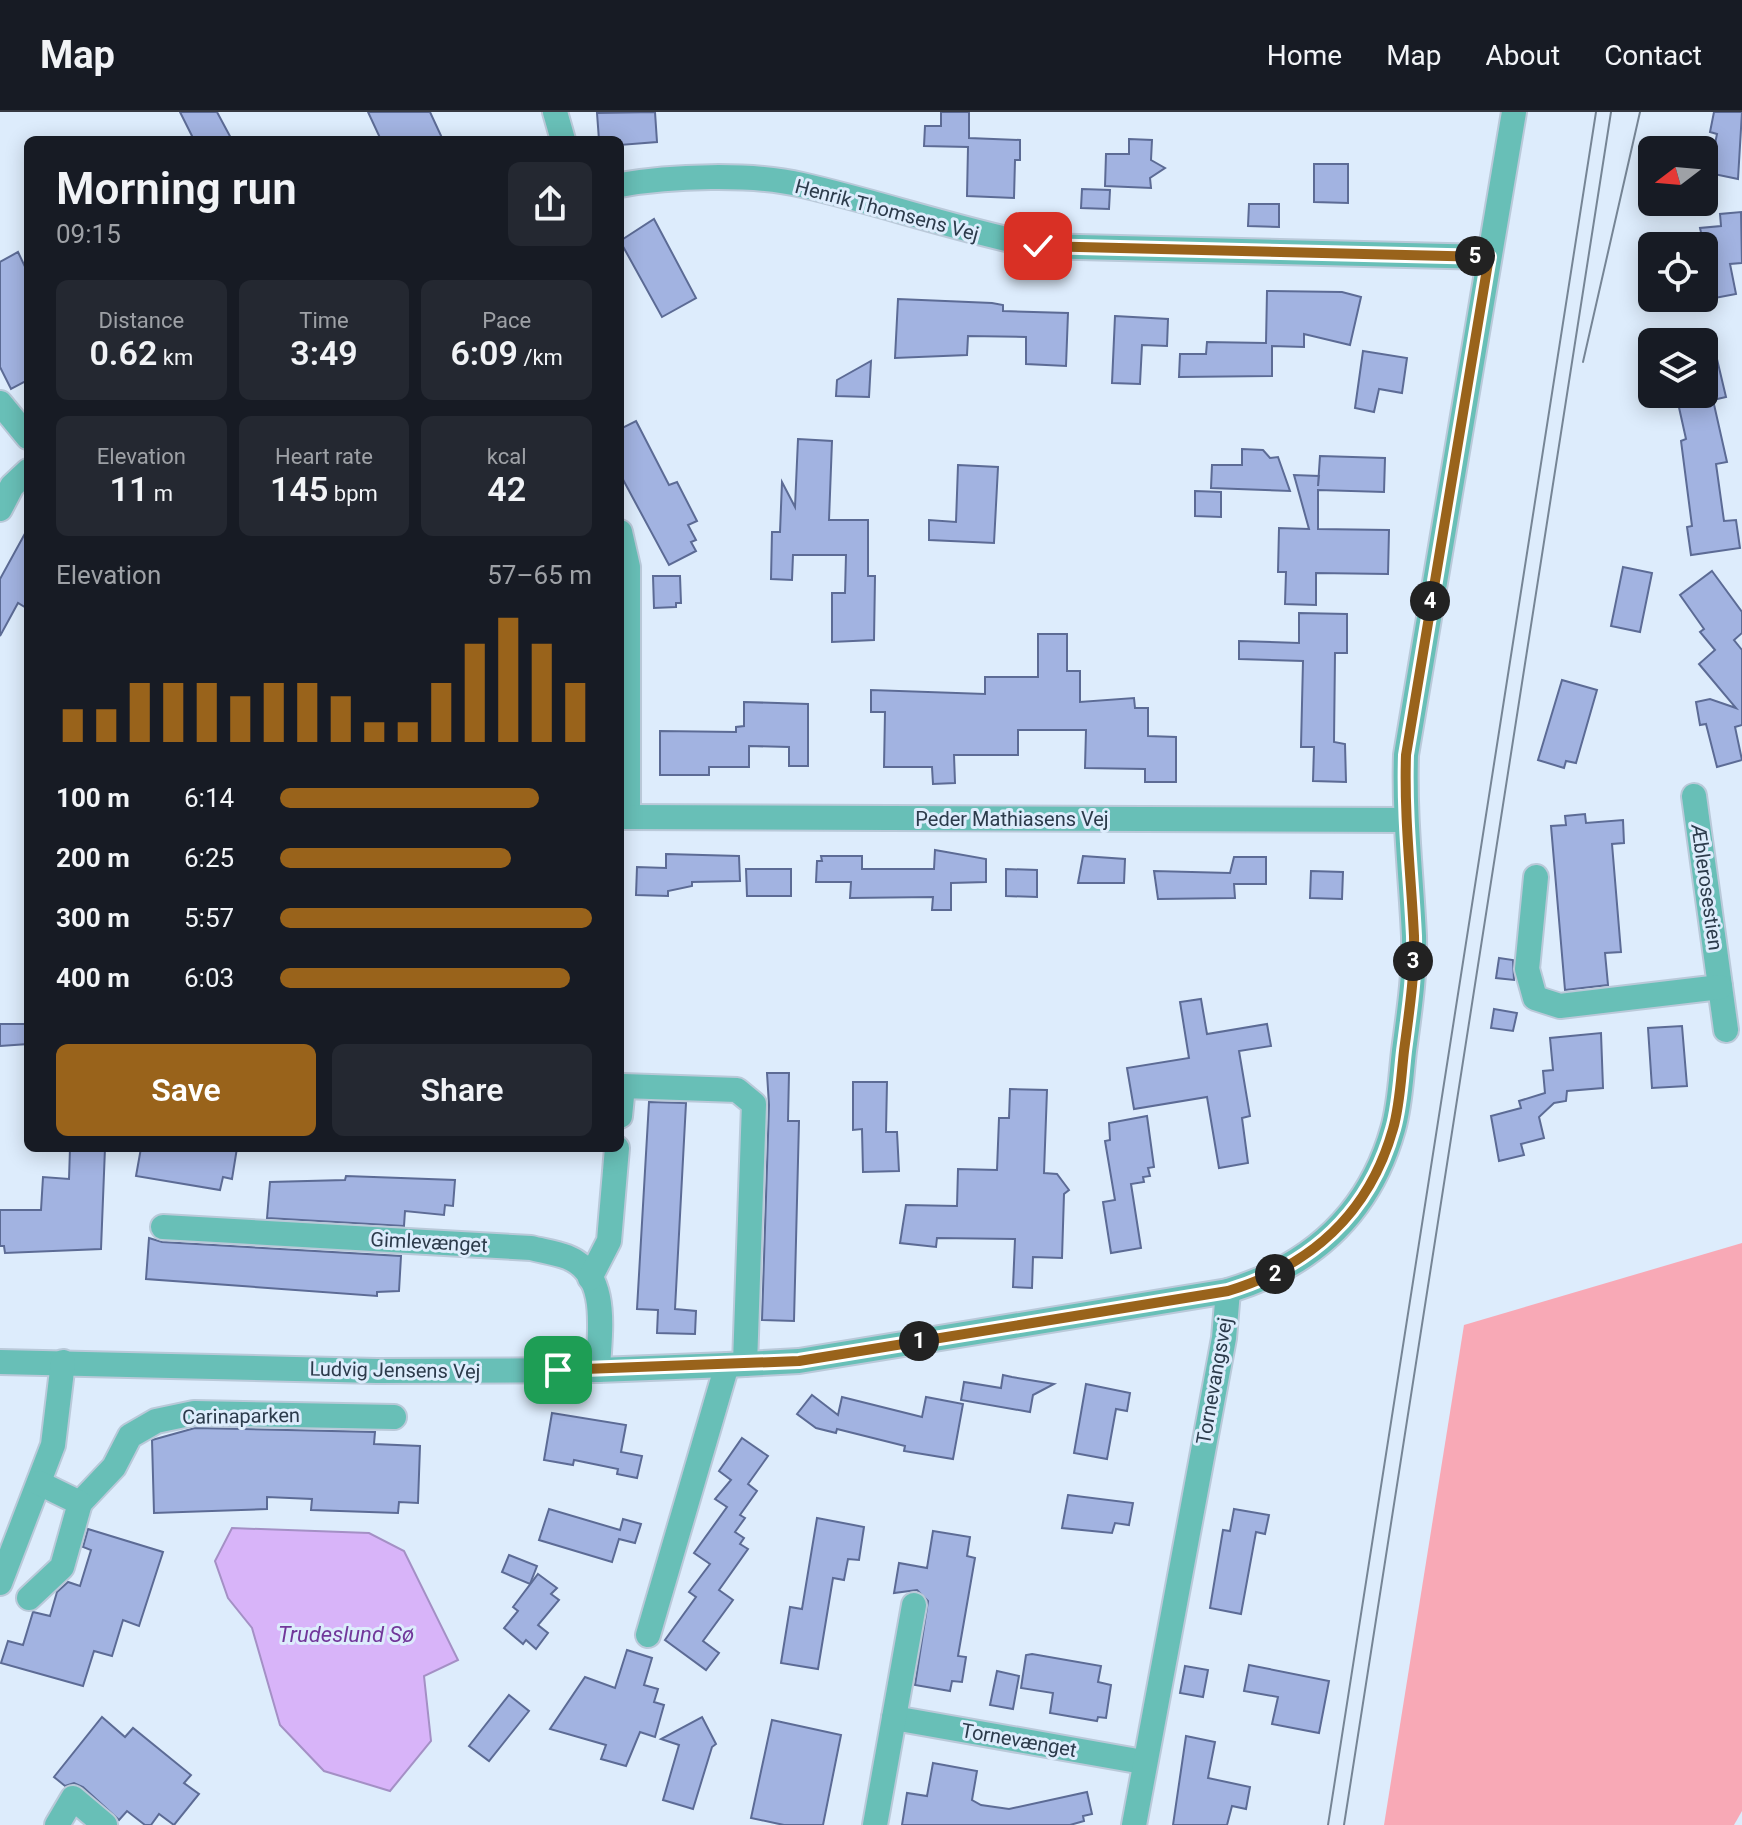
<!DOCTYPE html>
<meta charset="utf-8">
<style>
body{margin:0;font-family:Roboto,sans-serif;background:#242831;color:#f1f3f6;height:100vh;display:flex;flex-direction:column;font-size:30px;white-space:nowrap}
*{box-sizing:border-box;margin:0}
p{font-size:26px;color:#9ea1a6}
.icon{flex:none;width:44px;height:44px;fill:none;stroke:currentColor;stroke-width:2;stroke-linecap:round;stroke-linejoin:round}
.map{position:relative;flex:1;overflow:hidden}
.side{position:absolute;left:24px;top:24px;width:600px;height:1016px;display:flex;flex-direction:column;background:#171b24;border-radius:12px;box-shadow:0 4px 20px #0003}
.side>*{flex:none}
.needle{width:52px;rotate:254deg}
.controls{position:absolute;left:1638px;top:24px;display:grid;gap:16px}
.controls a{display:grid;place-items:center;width:80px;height:80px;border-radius:12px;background:#171b24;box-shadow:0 4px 20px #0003;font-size:40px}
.pin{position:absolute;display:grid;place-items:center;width:68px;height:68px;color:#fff;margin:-34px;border-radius:16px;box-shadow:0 4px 12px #0006}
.km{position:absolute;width:40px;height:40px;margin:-20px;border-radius:50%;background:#222;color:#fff;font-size:22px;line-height:40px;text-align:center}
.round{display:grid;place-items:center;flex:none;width:84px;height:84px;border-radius:12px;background:#242831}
.headline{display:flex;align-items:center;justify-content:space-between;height:136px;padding:0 32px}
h1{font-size:44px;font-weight:600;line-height:60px}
.figures{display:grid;grid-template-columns:repeat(3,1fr);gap:12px;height:136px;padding:8px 32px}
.figures div{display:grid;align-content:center;border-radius:12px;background:#242831;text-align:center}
.figures b{font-size:34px;font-weight:600}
.figures small{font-size:22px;font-weight:400}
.figures p{font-size:22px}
.chart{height:224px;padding:16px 32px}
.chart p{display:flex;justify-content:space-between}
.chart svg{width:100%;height:144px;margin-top:8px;stroke:#99631b;stroke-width:6}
.primary-button{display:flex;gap:16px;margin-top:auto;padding:16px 32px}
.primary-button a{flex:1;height:92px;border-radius:12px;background:#99631b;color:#fff;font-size:32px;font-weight:600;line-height:92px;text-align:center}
.primary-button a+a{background:#242831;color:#f1f3f6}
ul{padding:0 32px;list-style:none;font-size:26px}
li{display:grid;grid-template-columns:128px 96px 1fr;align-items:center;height:60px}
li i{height:20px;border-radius:10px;background:#99631b}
header{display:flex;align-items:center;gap:48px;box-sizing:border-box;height:112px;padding:0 40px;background:#171b24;border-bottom:2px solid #363941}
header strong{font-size:38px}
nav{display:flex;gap:44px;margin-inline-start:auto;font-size:28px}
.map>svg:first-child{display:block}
</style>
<header>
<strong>Map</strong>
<nav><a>Home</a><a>Map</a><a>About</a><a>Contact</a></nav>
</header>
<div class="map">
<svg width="1742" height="1713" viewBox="0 0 1742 1713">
<rect width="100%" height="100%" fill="#ddecfc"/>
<!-- green -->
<path fill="#f8a9b6" d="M 1742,1131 L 1742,1699 L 1734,1713 L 1384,1713 L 1464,1213 Z"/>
<!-- water -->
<path fill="#d8b4f9" stroke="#a490c5" stroke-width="2" d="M 232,1416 L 369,1421 L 404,1439 L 458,1548 L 424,1564 L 431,1629 L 390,1679 L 324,1659 L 280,1613 L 252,1516 L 228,1486 L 215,1449 Z"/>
<!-- building -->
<g fill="#a2b3e1" stroke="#5c6b95" stroke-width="2">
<path d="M 180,0 L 217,0 L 232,28 L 194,28 Z"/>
<path d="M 368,0 L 430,0 L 443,28 L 381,28 Z"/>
<path d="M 655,0 L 657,30 L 620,33 L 620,28 L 599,28 L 597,1 Z"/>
<path d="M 941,0 L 969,0 L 969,26 L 1020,28 L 1020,48 L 1015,48 L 1014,86 L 967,84 L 968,35 L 924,34 L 925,14 L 941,14 Z"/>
<path d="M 1714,0 L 1742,0 L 1738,67 L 1709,61 L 1717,22 L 1710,20 Z"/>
<path d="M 1129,27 L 1152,28 L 1151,48 L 1165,56 L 1150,66 L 1151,76 L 1105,74 L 1106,42 L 1129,42 Z"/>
<path d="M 1314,52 L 1348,52 L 1348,91 L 1314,90 Z"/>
<path d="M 1082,77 L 1110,78 L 1109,97 L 1081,96 Z"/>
<path d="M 1249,92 L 1279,92 L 1279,115 L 1248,114 Z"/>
<path d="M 1741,100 L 1742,151 L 1730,152 L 1736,182 L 1704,188 L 1704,134 L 1700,116 L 1721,114 L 1720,102 Z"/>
<path d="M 654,107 L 696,186 L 662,205 L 620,129 Z"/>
<path d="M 18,140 L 28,161 L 28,268 L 11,277 L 0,255 L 0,150 Z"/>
<path d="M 1267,179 L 1342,180 L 1361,185 L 1350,233 L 1304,222 L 1304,235 L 1272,234 L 1272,264 L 1179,265 L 1180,242 L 1206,242 L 1207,230 L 1266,231 Z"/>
<path d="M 898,187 L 992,191 L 1003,193 L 1003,199 L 1068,201 L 1066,254 L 1026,252 L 1026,225 L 968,224 L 967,243 L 895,246 Z"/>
<path d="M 1115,204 L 1168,207 L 1167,234 L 1142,233 L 1140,272 L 1112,271 Z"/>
<path d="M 1704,226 L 1712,226 L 1726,285 L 1713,288 L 1727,350 L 1716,352 L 1724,409 L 1736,408 L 1740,436 L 1691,443 L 1687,415 L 1692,414 L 1681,329 L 1686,327 L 1676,282 L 1704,282 Z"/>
<path d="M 1363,239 L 1407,246 L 1402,281 L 1379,277 L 1374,300 L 1355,296 Z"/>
<path d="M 871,249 L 869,285 L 836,284 L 837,268 Z"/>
<path d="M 636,309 L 669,373 L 677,370 L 697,409 L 688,413 L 696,428 L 691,430 L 696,439 L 669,453 L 620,362 L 620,317 Z"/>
<path d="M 798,327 L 832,329 L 829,408 L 868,408 L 868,464 L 875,464 L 874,528 L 832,530 L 832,481 L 845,481 L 846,443 L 793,443 L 792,468 L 771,467 L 772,420 L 780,420 L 782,370 L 795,395 Z"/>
<path d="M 1242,337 L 1263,338 L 1270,346 L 1278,345 L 1290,379 L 1211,376 L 1212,353 L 1242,353 Z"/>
<path d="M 1320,344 L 1385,346 L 1384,380 L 1318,378 L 1318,417 L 1389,418 L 1388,462 L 1316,461 L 1316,493 L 1285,492 L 1286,460 L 1278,460 L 1279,416 L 1309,417 L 1294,363 L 1319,364 L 1318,374 Z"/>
<path d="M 958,353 L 998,355 L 994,431 L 929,428 L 929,408 L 956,410 Z"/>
<path d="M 1195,379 L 1221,380 L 1221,405 L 1195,404 Z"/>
<path d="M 28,416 L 28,497 L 18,491 L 0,524 L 0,467 Z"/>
<path d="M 1623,455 L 1652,461 L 1640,520 L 1611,514 Z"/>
<path d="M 1712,459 L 1742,500 L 1742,521 L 1734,528 L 1742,538 L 1742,613 L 1735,615 L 1742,648 L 1717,655 L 1706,612 L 1700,613 L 1696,590 L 1710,587 L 1736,596 L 1699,552 L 1715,538 L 1700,520 L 1704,517 L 1680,483 Z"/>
<path d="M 653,464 L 680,464 L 681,491 L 676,491 L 676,495 L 654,496 Z"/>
<path d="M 1299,501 L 1347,502 L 1347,541 L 1335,541 L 1334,630 L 1345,632 L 1346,670 L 1313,669 L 1314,635 L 1301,635 L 1303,549 L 1239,547 L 1239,529 L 1299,531 Z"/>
<path d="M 1038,522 L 1067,522 L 1067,559 L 1080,559 L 1080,590 L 1134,586 L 1135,596 L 1148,596 L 1148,624 L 1176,625 L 1176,670 L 1145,670 L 1145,657 L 1085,656 L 1086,618 L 1018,618 L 1018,643 L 954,643 L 955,671 L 933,672 L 932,655 L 884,655 L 885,600 L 871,600 L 871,578 L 985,582 L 985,565 L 1038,565 Z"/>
<path d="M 1562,568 L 1597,578 L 1576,651 L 1566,649 L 1564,656 L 1538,648 Z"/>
<path d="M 744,590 L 808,592 L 808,654 L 789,654 L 789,635 L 749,634 L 749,655 L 709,655 L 709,663 L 660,663 L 660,619 L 736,620 L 736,615 L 744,614 Z"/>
<path d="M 1585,702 L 1586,711 L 1623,708 L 1624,731 L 1612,732 L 1621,840 L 1605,841 L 1608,873 L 1565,878 L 1551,714 L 1566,713 L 1565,704 Z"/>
<path d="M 935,738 L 986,747 L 986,770 L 951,771 L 951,798 L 932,798 L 933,785 L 850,786 L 851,770 L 816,770 L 817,749 L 822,749 L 821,744 L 862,744 L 862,757 L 934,757 Z"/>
<path d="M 666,742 L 739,744 L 740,769 L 692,770 L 692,774 L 668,779 L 668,784 L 636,783 L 637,755 L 666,756 Z"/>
<path d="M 1083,744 L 1125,747 L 1124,771 L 1078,771 Z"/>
<path d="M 1234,745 L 1266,745 L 1266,772 L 1234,772 L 1235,786 L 1158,787 L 1154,759 L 1230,761 Z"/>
<path d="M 746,757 L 791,757 L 791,784 L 747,784 Z"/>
<path d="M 1006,757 L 1037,758 L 1037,785 L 1006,784 Z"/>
<path d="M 1311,759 L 1343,760 L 1342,787 L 1310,786 Z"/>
<path d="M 1499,846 L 1513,848 L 1514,868 L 1496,866 Z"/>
<path d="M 1201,887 L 1207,922 L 1267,912 L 1271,934 L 1239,939 L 1250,1004 L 1242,1006 L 1248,1051 L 1219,1056 L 1207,985 L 1134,997 L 1127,956 L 1189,946 L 1180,890 Z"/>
<path d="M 1494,897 L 1517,901 L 1513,919 L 1491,916 Z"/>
<path d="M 0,912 L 28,912 L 28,932 L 0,934 Z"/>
<path d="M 1682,914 L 1687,974 L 1652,976 L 1648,916 Z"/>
<path d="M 1601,921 L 1603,976 L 1567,979 L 1566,989 L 1554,991 L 1539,1005 L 1544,1026 L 1521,1032 L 1524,1043 L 1499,1049 L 1491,1004 L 1521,996 L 1519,989 L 1545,981 L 1543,959 L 1553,958 L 1550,926 Z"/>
<path d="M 767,961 L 789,961 L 788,1009 L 799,1009 L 794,1209 L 762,1208 L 769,993 Z"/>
<path d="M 853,970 L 887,970 L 886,1020 L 897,1020 L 899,1059 L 863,1060 L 862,1017 L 853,1018 Z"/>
<path d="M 1010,977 L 1047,978 L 1044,1061 L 1057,1062 L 1069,1078 L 1064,1082 L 1062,1146 L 1033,1145 L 1032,1176 L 1013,1175 L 1015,1127 L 937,1126 L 936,1135 L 900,1131 L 906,1093 L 957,1094 L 958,1057 L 997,1058 L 999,1006 L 1009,1006 Z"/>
<path d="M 649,990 L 686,991 L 675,1197 L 696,1199 L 695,1222 L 657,1221 L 658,1198 L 637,1197 Z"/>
<path d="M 1147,1004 L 1154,1055 L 1148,1056 L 1150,1064 L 1143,1065 L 1144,1070 L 1131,1072 L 1141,1136 L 1111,1141 L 1103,1090 L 1115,1088 L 1105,1029 L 1110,1028 L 1109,1011 Z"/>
<path d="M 70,1036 L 105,1036 L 101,1137 L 5,1141 L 4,1134 L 0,1134 L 0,1098 L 41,1098 L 43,1065 L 69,1067 Z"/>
<path d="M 141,1036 L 237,1036 L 232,1067 L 223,1065 L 220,1078 L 136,1064 Z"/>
<path d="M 346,1064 L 455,1068 L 453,1094 L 445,1093 L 444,1103 L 405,1099 L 404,1114 L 267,1106 L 270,1070 L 345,1068 Z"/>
<path d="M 149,1126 L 162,1130 L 401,1144 L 399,1179 L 377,1180 L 377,1184 L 146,1167 Z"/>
<path d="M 1003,1263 L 1012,1265 L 1054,1272 L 1033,1283 L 1030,1300 L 961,1288 L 964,1270 L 1001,1276 Z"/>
<path d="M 1086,1272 L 1130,1281 L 1127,1299 L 1116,1297 L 1107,1347 L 1074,1341 Z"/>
<path d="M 812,1283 L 838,1303 L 842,1285 L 922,1305 L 926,1285 L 963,1292 L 953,1347 L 904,1339 L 905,1334 L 837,1317 L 836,1321 L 816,1316 L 797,1302 Z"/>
<path d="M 552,1301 L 626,1313 L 621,1340 L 642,1344 L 637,1366 L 617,1362 L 618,1357 L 574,1348 L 573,1353 L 544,1348 Z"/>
<path d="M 195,1316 L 375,1320 L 374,1332 L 420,1334 L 418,1391 L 399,1390 L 398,1401 L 311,1398 L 312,1387 L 267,1385 L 267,1397 L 154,1401 L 152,1328 Z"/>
<path d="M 742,1326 L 768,1344 L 748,1372 L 757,1379 L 740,1403 L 745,1406 L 735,1420 L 744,1426 L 740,1432 L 748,1437 L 719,1478 L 733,1488 L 703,1529 L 719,1541 L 706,1558 L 665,1528 L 696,1485 L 689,1480 L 710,1452 L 694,1441 L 727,1395 L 715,1387 L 731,1368 L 719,1359 Z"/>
<path d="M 1068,1383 L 1133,1391 L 1129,1413 L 1115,1411 L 1112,1421 L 1062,1416 Z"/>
<path d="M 549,1397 L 620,1418 L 623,1407 L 641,1412 L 635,1431 L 619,1427 L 612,1450 L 539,1428 Z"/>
<path d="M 1234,1397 L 1269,1403 L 1265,1422 L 1256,1420 L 1241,1502 L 1210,1496 L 1223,1418 L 1230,1419 Z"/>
<path d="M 817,1406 L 864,1415 L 859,1448 L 848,1447 L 844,1468 L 833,1466 L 818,1557 L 781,1551 L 790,1495 L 802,1497 Z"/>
<path d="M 88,1417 L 163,1440 L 139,1514 L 123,1508 L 112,1544 L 94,1539 L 83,1574 L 1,1551 L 8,1529 L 23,1533 L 33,1500 L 50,1504 L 57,1480 L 68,1470 L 80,1474 L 91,1438 L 83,1435 Z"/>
<path d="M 933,1419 L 970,1425 L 967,1444 L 975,1446 L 958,1544 L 966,1545 L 962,1570 L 952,1569 L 950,1579 L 915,1573 L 928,1489 L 917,1478 L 894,1481 L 899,1451 L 927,1456 Z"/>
<path d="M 509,1443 L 537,1454 L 530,1472 L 502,1460 Z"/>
<path d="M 538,1462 L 557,1476 L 551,1482 L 559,1488 L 538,1513 L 548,1521 L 536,1537 L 526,1528 L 523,1532 L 504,1516 L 518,1499 L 513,1495 Z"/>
<path d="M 627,1538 L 652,1546 L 644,1573 L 658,1577 L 654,1590 L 664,1593 L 655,1625 L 640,1620 L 626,1654 L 601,1647 L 606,1633 L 550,1617 L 585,1565 L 615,1576 Z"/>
<path d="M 1032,1542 L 1101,1554 L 1098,1570 L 1111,1573 L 1106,1606 L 1098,1605 L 1097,1609 L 1050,1601 L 1053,1581 L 1021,1576 L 1026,1543 Z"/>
<path d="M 1249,1553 L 1329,1569 L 1319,1621 L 1272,1612 L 1278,1585 L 1244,1579 Z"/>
<path d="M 1185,1554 L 1208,1558 L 1203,1585 L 1180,1581 Z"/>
<path d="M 997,1559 L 1019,1564 L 1013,1597 L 990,1593 Z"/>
<path d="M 509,1583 L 529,1599 L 489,1649 L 469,1634 Z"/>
<path d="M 102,1605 L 125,1625 L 133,1616 L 191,1663 L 184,1671 L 199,1682 L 174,1713 L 159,1702 L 151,1713 L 145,1713 L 127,1699 L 119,1708 L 83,1675 L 74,1671 L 65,1674 L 54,1665 Z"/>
<path d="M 702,1605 L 716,1632 L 712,1635 L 693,1697 L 663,1688 L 679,1633 L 661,1627 Z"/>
<path d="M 772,1608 L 841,1623 L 823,1713 L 784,1713 L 751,1706 Z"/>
<path d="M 1186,1624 L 1215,1630 L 1208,1666 L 1250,1675 L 1246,1697 L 1232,1694 L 1227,1713 L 1173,1713 Z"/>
<path d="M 933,1651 L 977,1659 L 972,1688 L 981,1693 L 1009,1697 L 1087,1680 L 1092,1702 L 1083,1704 L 1084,1709 L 1070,1713 L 902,1713 L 907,1681 L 927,1684 Z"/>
</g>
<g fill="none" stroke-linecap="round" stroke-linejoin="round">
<defs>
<g id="minor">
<path d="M 555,0 L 563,28"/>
<path d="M 620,73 C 670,64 752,61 802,73 C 881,91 958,118 1038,134 L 1489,145"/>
<path d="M 0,291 L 28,325"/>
<path d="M 0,397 L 12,374 L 28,359"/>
<path d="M 620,420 L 628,455 L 628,705"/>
<path d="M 1694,684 L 1726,918"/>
<path d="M 620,705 L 1404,708"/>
<path d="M 1536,765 L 1527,857 L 1535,886 L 1560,894 L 1720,875"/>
<path d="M 620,1004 L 623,974 L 737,978 L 754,992 L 745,1252"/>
<path d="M 163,1115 L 531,1136 C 543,1139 556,1141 567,1145 C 611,1162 599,1223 598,1258"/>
<path d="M 590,1166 L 609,1129 L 617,1036"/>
<path d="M 0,1250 L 377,1259 L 598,1258 L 727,1253 L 799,1249 L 1228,1179 C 1311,1154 1369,1102 1393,1017 C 1400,993 1401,965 1404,939 C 1409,901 1415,863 1414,824 C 1411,762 1404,706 1406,643 L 1514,0"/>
<path d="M 80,1391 L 114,1355 L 130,1324 L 156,1309 L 194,1301 L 394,1305"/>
<path d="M 0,1471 L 53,1333 L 63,1250"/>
<path d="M 29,1486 L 62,1455 L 80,1391 L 39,1371"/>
<path d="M 648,1523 L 727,1253"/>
<path d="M 894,1606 L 1143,1650"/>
<path d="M 57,1713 L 73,1686 L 105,1713"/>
<path d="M 875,1713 L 914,1493"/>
<path d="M 1134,1713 L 1224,1226 L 1228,1179"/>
</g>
</defs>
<!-- minor casing -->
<use href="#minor" stroke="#bac9d9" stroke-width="28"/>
<!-- minor -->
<use href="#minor" stroke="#68bfb7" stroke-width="24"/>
<!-- tram -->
<g stroke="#768595" stroke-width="2">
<path d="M 1583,250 L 1640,0"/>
<path d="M 1328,1713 L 1596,0"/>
<path d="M 1344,1713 L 1611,0"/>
</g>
</g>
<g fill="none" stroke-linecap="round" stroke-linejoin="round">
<defs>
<path id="route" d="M 558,1258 L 799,1249 L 1228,1179 C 1310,1154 1369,1102 1393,1017 C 1400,993 1401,965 1404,939 C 1409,901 1415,863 1414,824 C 1411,762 1404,706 1406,643 L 1489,145 L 1038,134"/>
</defs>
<!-- route casing -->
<use href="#route" stroke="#fff" stroke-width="16"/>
<!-- route -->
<use href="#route" stroke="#99631b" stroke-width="10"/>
</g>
<g text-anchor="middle" stroke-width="6" stroke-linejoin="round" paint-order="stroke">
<!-- street labels -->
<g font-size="20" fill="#2c3b4b" stroke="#ddecfc">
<text transform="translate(887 98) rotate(15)" y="7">Henrik Thomsens Vej</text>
<text x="1012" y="714">Peder Mathiasens Vej</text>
<text transform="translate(1707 775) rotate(82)" y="7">Æblerosestien</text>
<text transform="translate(429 1130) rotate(3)" y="7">Gimlevænget</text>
<text transform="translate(395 1258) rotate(1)" y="7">Ludvig Jensens Vej</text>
<text transform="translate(1214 1269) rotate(-80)" y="7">Tornevangsvej</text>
<text transform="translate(241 1304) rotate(-1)" y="7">Carinaparken</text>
<text transform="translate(1019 1628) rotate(10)" y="7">Tornevænget</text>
</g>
<!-- water labels -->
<g font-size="22" font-style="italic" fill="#71379a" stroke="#ddecfc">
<text x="346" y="1530">Trudeslund Sø</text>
</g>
</g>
</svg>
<div class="controls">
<a><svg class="needle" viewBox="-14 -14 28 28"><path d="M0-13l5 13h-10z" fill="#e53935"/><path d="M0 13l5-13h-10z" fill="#9ea1a6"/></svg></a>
<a><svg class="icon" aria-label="locate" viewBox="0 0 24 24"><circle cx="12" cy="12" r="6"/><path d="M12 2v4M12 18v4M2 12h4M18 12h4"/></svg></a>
<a><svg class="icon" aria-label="layers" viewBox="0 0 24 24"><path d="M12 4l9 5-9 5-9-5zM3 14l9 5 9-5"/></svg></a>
</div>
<div class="pin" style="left:558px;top:1258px;background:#1e9e55"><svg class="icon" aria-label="arrive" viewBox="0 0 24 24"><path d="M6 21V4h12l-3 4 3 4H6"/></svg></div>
<div class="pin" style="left:1038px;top:134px;background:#d93025"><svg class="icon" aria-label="check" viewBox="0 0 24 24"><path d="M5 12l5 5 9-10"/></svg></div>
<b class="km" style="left:919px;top:1229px">1</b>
<b class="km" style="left:1275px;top:1162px">2</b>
<b class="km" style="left:1413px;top:849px">3</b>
<b class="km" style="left:1430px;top:489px">4</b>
<b class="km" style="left:1475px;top:144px">5</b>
<section class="side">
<div class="headline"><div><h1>Morning run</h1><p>09:15</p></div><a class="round"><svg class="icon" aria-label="share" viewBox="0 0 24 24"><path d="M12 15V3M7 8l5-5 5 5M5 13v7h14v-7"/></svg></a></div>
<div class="figures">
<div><p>Distance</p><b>0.62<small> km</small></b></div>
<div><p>Time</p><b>3:49</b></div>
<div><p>Pace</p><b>6:09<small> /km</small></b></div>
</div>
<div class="figures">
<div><p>Elevation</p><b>11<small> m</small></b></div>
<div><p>Heart rate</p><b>145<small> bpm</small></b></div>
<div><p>kcal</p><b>42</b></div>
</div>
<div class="chart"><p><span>Elevation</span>57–65 m</p>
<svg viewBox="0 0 160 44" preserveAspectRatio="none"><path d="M5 44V34M15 44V34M25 44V26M35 44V26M45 44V26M55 44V30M65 44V26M75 44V26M85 44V30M95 44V38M105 44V38M115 44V26M125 44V14M135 44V6M145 44V14M155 44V26"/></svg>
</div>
<ul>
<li><b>100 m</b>6:14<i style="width:83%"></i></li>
<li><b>200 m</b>6:25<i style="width:74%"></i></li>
<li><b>300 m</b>5:57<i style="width:100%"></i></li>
<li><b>400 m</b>6:03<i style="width:93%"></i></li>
</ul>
<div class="primary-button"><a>Save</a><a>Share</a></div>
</section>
</div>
